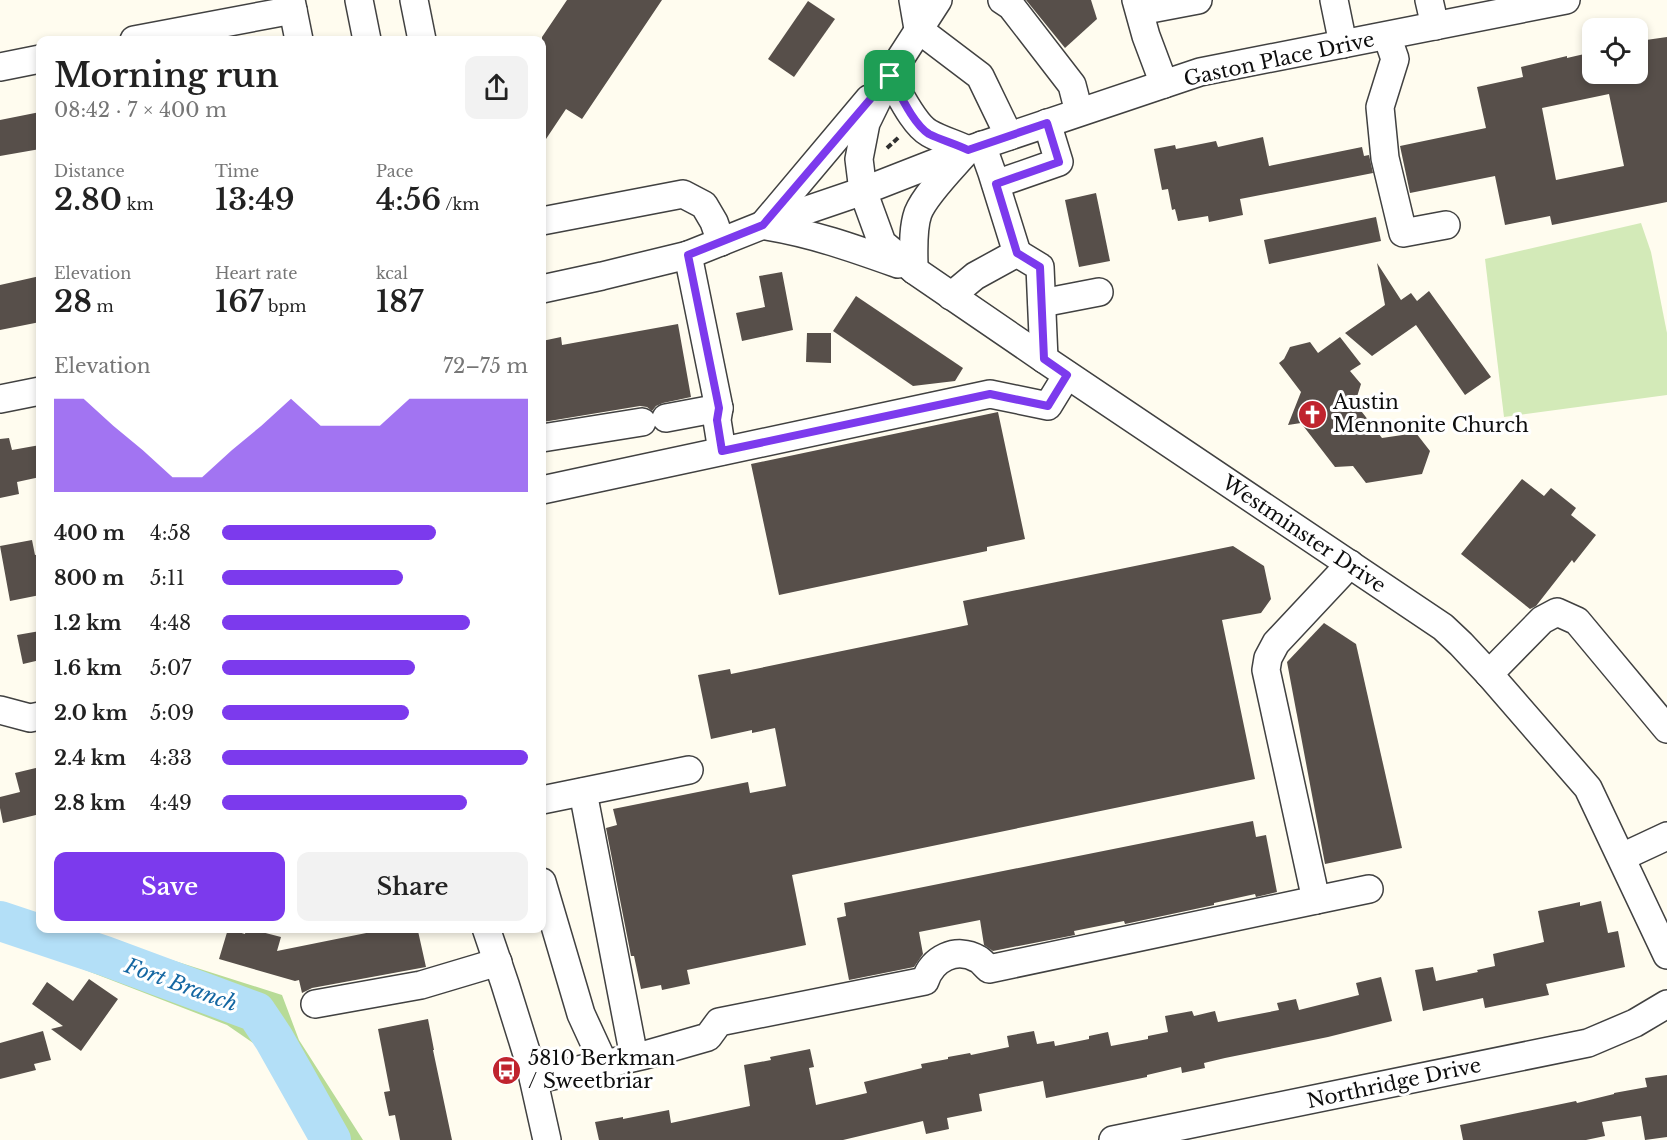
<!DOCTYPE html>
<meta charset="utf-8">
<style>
body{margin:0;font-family:"Libre Baskerville",serif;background:#f2f2f2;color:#222;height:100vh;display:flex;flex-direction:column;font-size:22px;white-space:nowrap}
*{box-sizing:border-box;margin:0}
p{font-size:20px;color:#767676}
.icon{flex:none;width:33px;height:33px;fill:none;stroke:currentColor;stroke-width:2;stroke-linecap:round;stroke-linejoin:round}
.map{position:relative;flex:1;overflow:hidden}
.drawer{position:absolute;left:36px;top:36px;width:510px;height:897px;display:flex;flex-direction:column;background:#fff;border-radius:12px;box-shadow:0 3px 9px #0003}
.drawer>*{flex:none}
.tools{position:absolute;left:1582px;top:18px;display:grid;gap:12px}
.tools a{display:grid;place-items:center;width:66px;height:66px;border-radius:12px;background:#fff;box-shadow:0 3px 9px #0003;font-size:30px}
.pin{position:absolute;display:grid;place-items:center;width:51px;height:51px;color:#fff;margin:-26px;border-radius:12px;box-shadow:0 3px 9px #0006}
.round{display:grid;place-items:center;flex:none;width:63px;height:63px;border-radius:12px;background:#f2f2f2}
.summary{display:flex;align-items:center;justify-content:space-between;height:102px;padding:0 18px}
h1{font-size:33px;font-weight:600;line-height:45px}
.figures{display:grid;grid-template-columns:repeat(3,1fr);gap:9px;height:102px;padding:6px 18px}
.figures div{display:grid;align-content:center}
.figures b{font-size:30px;font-weight:600}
.figures small{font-size:16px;font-weight:400}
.figures p{font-size:16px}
.chart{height:168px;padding:12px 18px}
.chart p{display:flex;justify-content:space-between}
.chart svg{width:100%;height:108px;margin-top:6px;fill:#7c3aed;opacity:.7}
.cta{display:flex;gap:12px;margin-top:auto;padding:12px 18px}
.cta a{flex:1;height:69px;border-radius:12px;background:#7c3aed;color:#fff;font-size:24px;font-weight:600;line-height:69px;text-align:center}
.cta a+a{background:#f2f2f2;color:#222}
ul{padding:0 18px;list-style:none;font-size:20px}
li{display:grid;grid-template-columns:96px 72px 1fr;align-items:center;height:45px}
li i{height:15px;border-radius:8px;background:#7c3aed}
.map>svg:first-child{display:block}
</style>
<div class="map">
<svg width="1667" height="1140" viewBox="0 0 1667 1140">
<rect width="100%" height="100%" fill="#fffcef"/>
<!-- green -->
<path fill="#d3eab8" d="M 1641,223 L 1651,252 L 1667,333 L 1667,395 L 1504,417 L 1485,259 Z"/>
<!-- forest -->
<path fill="#b7db97" d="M 0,905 L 40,918 L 40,928 L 74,929 L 282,995 L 299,1040 L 363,1140 L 318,1140 L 269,1054 L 227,1025 L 0,937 Z"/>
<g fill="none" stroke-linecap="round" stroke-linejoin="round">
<!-- river -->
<path stroke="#b3dff7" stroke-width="40" d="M 0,921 L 105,956 L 256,1012 L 274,1039 L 331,1140"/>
</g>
<!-- building -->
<g fill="#574f4a" fill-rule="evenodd">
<path d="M 567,0 L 662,0 L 582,119 L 566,109 L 542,145 L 542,37 Z"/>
<path d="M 1026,0 L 1091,0 L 1097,19 L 1065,48 Z"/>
<path d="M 808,1 L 835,19 L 794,77 L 768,59 Z"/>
<path d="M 1667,37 L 1667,202 L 1552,225 L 1550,216 L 1505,225 L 1495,176 L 1410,193 L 1400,146 L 1486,128 L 1477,87 L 1523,77 L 1521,67 L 1567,56 L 1567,58 L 1593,52 L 1593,74 L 1638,74 L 1638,43 L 1647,42 L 1646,40 ZM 1609,94 L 1624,166 L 1556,180 L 1542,108 Z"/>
<path d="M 40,112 L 40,149 L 0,156 L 0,120 Z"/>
<path d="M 1263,137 L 1269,166 L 1362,147 L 1364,156 L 1369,155 L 1373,173 L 1240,199 L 1243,215 L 1209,222 L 1208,216 L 1178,221 L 1175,209 L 1172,210 L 1168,189 L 1162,190 L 1154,149 L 1175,145 L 1176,149 L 1216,141 L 1218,147 Z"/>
<path d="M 1096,193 L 1110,261 L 1079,267 L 1065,200 Z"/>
<path d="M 1376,217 L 1381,241 L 1269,264 L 1264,240 Z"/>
<path d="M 1377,263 L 1401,300 L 1411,293 L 1417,301 L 1429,291 L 1491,377 L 1465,395 L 1416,325 L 1372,356 L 1345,333 L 1385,305 Z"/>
<path d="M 782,272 L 793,330 L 742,341 L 736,313 L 765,307 L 759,276 Z"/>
<path d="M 40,276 L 40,322 L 0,330 L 0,285 Z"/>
<path d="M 856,296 L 963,368 L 955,381 L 913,386 L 833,331 Z"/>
<path d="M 678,324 L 691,397 L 663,403 L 656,406 L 652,411 L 647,407 L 640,406 L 543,422 L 542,412 L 542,341 L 561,337 L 562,345 Z"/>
<path d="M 807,333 L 831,333 L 831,363 L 806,362 Z"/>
<path d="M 1340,337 L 1361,364 L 1350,371 L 1361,384 L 1355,403 L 1382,438 L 1416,433 L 1430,451 L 1422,474 L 1366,483 L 1353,466 L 1335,467 L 1301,423 L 1288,425 L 1301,392 L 1279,363 L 1284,359 L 1290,347 L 1310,342 L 1318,353 Z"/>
<path d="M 998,412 L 1025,539 L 987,547 L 987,551 L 779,595 L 751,464 Z"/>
<path d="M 9,438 L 12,450 L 40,445 L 40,477 L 17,482 L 19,494 L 0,498 L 0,439 Z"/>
<path d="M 1522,479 L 1544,496 L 1551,488 L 1576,508 L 1571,515 L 1596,535 L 1574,563 L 1572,560 L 1536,606 L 1530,609 L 1461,554 Z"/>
<path d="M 32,540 L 35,555 L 40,554 L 40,595 L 10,601 L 0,546 Z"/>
<path d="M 1233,546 L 1264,566 L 1271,599 L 1261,613 L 1222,620 L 1255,779 L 792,875 L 806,945 L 687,970 L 690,984 L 662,990 L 661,985 L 641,989 L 634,956 L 631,956 L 606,828 L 617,825 L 613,809 L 748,782 L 750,793 L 786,786 L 775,728 L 752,733 L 752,730 L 711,739 L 698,675 L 730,669 L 731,674 L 968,625 L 963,601 Z"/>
<path d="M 1324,623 L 1356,644 L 1402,848 L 1325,864 L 1287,662 Z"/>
<path d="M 40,631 L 40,660 L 23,664 L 17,635 Z"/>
<path d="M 40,767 L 40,814 L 3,823 L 0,808 L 0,797 L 20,792 L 15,773 Z"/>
<path d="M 1253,821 L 1256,837 L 1266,835 L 1277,892 L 1256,897 L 1255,894 L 1214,903 L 1214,905 L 1125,924 L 1124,921 L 1074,931 L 1075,935 L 993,951 L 984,945 L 980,920 L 919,932 L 923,954 L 914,967 L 849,980 L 837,918 L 846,916 L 844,903 Z"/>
<path d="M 1601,901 L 1608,933 L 1618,931 L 1625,967 L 1546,984 L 1549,995 L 1485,1008 L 1483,998 L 1423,1011 L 1415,970 L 1433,967 L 1436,981 L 1478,972 L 1477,970 L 1495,966 L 1493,954 L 1544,942 L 1538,911 L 1580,902 L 1580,906 Z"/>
<path d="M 246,928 L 281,937 L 277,951 L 391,928 L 412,928 L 413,933 L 418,931 L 426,967 L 312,988 L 302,993 L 299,980 L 295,981 L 219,959 L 228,929 L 245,934 Z"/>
<path d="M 1381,977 L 1392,1021 L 1328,1037 L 1225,1058 L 1204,1063 L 1205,1068 L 1182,1073 L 1181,1067 L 1147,1075 L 1147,1077 L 1046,1098 L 1043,1081 L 979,1094 L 982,1111 L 947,1118 L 949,1129 L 926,1134 L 923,1121 L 843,1140 L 599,1140 L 595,1122 L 623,1117 L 623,1119 L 669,1110 L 671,1123 L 750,1106 L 744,1065 L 771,1060 L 770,1057 L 810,1049 L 814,1067 L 809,1068 L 816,1105 L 867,1093 L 864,1082 L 922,1068 L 921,1064 L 948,1059 L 948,1057 L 970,1053 L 971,1055 L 1009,1047 L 1007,1036 L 1034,1031 L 1037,1044 L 1054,1041 L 1055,1046 L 1089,1039 L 1089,1036 L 1108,1032 L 1111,1046 L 1148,1039 L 1148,1036 L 1168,1032 L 1165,1016 L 1192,1011 L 1194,1016 L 1215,1011 L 1218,1022 L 1279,1010 L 1277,1003 L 1296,999 L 1299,1010 L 1359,995 L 1356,983 Z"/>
<path d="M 89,979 L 118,999 L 81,1051 L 51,1029 L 63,1026 L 32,1004 L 47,982 L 73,1001 Z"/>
<path d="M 428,1019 L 434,1050 L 433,1050 L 452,1140 L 400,1140 L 395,1115 L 389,1116 L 384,1092 L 390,1091 L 378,1029 Z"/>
<path d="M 43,1031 L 51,1060 L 34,1064 L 36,1070 L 0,1079 L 0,1043 Z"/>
<path d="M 1667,1075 L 1667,1137 L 1645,1140 L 1641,1116 L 1602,1122 L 1605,1136 L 1586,1140 L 1463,1140 L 1460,1125 L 1576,1101 L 1577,1103 L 1614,1094 L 1614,1093 L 1647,1087 L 1645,1078 Z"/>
</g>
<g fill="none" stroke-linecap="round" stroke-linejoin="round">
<defs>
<g id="minor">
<path d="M 291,0 L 299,40"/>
<path d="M 359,0 L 367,40"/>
<path d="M 414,0 L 422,40"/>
<path d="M 913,0 L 918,29 L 980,76 L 1009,136"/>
<path d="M 938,0 L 889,76 L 866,123 L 859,159 L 863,191 L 882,243 L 914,270 L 1044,359 L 1443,627 L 1461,644 L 1489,674 L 1588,788 L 1667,955"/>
<path d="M 1002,0 L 1011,6 L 1072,85 L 1079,112"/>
<path d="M 1136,0 L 1146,36 L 1164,84"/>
<path d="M 1334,0 L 1343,44"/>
<path d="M 1429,0 L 1435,26"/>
<path d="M 1140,11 L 1198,0"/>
<path d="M 1387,36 L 1395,59 L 1380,107 L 1385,158 L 1403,233 L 1446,225"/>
<path d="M 134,40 L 293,10"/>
<path d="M 0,67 L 40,59"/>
<path d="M 889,76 C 899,92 913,124 929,133 C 941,140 956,144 968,150"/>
<path d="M 982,145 L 992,173 L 1017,253"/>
<path d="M 996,184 L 1059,162 L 1047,123"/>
<path d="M 542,221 L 683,194 L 704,205 L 714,222 L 721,242"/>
<path d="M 763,225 L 869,99"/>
<path d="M 766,226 C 814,234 853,248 898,264"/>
<path d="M 688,255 L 719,408 L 717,420 L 722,451"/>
<path d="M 914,270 C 914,252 912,230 918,213 C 925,195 952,168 965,153"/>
<path d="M 542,289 L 602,276 L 688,255 L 763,225 L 863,191 L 968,150 L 1200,72 L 1566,0"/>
<path d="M 951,296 L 975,276 L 1017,253 L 1040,267 L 1044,359"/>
<path d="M 1042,303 L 1099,292"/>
<path d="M 0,399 L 40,391"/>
<path d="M 666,418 L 719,408"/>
<path d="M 542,438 L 642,422"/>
<path d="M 542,490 L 990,394 L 1048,406 L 1067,375"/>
<path d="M 1489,674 L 1542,620 L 1557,612 L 1577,621 L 1667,729"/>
<path d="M 0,710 L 30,718 L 40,716"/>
<path d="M 583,792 L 634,1057"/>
<path d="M 542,800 L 689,770"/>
<path d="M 1622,857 L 1667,836"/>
<path d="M 542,882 L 581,1014 L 604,1064"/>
<path d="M 1316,900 L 1369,889"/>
<path d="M 486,928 L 505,984 L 530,1064 L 547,1140"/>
<path d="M 315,1004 L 421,985 L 498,962"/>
<path d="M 534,1080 L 645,1055 L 708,1037 L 719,1022 L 925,981 C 932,959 956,946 978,959 C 982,961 985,966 989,969 L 1316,900 L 1266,670 L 1268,658 L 1276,643 L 1350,564"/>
<path d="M 1113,1140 L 1588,1043 L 1635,1023 L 1667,1004"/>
</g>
</defs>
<!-- minor casing -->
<use href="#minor" stroke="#414141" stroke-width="30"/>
<!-- path -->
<path stroke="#303030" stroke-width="4" stroke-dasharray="6 3" stroke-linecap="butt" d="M 887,148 L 899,137"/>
<!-- minor -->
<use href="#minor" stroke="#fff" stroke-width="27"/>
</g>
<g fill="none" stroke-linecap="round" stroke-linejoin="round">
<defs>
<path id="route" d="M 890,76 C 899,92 913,124 929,134 C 941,140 956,144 968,150 L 1047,123 L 1059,162 L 996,184 L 1017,253 L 1040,267 L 1044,359 L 1067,375 L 1048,406 L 990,394 L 722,451 L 717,420 L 719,408 L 688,255 L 763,225 Z"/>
</defs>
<!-- route casing -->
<use href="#route" stroke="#fff" stroke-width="12"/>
<!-- route -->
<use href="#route" stroke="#7c3aed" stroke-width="8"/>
</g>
<!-- icons -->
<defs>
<symbol id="church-disc" viewBox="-11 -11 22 22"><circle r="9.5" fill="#c0242e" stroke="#fff"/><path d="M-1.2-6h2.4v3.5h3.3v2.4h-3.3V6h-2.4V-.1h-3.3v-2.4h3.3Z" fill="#fff"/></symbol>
<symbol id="bus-disc" viewBox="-11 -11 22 22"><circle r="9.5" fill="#c0242e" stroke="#fff"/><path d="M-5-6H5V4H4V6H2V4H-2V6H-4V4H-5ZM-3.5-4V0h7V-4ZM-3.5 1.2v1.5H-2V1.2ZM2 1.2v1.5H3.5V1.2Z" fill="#fff"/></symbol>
</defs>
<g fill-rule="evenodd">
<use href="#church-disc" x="1296" y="398" width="33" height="33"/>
<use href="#bus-disc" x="490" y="1054" width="33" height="33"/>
</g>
<g text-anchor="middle" stroke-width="6" stroke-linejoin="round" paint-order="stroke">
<!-- street labels -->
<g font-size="20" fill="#0e0e0e" stroke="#fff">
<text transform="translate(1279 59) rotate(-12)" y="7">Gaston Place Drive</text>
<text transform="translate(1304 534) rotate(34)" y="7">Westminster Drive</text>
<text transform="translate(1394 1083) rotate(-12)" y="7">Northridge Drive</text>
</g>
<!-- poi labels -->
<g font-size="20" fill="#0e0e0e" stroke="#fff" text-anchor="start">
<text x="1333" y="409">Austin<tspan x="1333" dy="23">Mennonite Church</tspan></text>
<text x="528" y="1065">5810 Berkman<tspan x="528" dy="23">/ Sweetbriar</tspan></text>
</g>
<!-- water labels -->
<g font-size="21" font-style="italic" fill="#1567a2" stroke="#fff">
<text transform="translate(181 985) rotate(20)" y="7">Fort Branch</text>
</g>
</g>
</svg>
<div class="tools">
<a><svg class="icon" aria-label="locate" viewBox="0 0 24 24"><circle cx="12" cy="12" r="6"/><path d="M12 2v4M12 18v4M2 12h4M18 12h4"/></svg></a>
</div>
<div class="pin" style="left:890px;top:76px;background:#1e9e55"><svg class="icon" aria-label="arrive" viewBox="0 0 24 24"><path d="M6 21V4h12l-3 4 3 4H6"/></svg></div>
<section class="drawer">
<div class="summary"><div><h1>Morning run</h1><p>08:42 · 7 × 400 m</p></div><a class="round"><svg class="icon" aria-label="share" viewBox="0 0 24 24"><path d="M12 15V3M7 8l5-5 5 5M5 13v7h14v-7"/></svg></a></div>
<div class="figures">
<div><p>Distance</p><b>2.80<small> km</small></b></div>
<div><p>Time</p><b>13:49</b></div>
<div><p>Pace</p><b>4:56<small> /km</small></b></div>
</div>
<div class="figures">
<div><p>Elevation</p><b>28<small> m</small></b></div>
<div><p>Heart rate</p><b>167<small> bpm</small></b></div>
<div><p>kcal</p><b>187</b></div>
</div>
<div class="chart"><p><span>Elevation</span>72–75 m</p>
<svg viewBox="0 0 160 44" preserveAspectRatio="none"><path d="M0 44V6L10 6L20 17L30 27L40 38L50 38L60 27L70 17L80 6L90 17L100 17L110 17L120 6L130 6L140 6L150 6L160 6V44z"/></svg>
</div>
<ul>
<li><b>400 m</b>4:58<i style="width:70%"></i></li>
<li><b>800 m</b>5:11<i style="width:59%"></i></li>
<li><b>1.2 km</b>4:48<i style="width:81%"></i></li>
<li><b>1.6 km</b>5:07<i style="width:63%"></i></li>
<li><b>2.0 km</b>5:09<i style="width:61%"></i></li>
<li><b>2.4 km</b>4:33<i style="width:100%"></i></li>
<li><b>2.8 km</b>4:49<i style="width:80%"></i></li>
</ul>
<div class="cta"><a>Save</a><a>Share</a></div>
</section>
</div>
